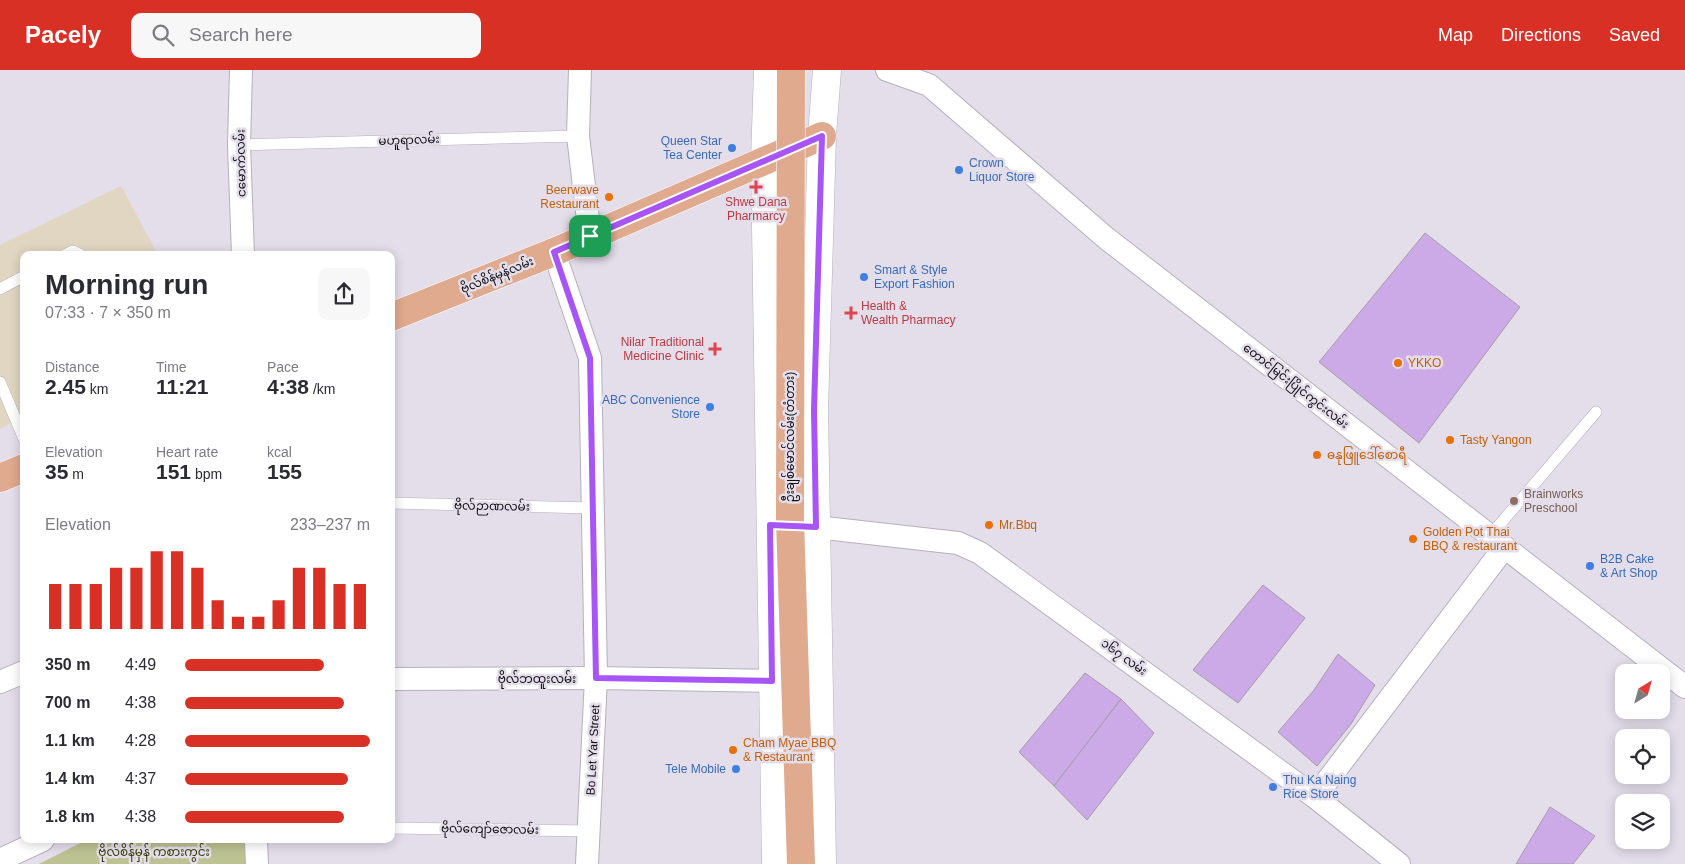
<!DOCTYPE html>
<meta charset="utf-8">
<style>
body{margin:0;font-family:Arial,"Noto Sans Myanmar",sans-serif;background:#f7f7f7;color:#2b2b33;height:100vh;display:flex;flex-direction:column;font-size:19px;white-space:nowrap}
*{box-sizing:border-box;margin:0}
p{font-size:16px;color:#7c7c81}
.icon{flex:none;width:28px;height:28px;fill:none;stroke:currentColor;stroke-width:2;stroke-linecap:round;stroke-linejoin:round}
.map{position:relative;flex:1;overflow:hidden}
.sheet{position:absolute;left:20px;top:181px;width:375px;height:592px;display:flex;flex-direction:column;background:#fff;border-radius:10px;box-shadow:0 2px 12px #0003}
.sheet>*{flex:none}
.needle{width:32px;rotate:37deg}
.buttons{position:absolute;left:1615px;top:594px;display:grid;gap:10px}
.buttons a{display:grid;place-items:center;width:55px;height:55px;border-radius:10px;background:#fff;box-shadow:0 2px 12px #0003;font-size:25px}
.pin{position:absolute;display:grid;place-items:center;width:42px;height:42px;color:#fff;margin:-21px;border-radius:10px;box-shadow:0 2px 8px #0006}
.round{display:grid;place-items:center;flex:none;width:52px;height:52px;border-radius:10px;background:#f7f7f7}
.head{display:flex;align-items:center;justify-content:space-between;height:85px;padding:0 25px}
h1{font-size:28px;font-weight:600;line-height:38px}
.metrics{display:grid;grid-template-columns:repeat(3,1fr);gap:8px;height:85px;padding:5px 25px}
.metrics div{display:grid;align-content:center}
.metrics b{font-size:21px;font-weight:600}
.metrics small{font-size:14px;font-weight:400}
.metrics p{font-size:14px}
.chart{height:140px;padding:10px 25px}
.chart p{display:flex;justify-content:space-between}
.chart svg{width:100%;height:90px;margin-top:5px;stroke:#d93025;stroke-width:6}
ul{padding:0 25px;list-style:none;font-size:16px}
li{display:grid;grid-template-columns:80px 60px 1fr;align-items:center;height:38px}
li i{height:12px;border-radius:6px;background:#d93025}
header{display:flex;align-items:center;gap:30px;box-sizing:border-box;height:70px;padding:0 25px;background:#d93025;color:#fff}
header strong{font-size:24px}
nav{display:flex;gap:28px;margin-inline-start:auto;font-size:18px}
.search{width:350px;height:45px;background:#f7f7f7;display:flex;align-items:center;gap:12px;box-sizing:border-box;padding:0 18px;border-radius:10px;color:#7c7c81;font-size:19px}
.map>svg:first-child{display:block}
</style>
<header>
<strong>Pacely</strong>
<div class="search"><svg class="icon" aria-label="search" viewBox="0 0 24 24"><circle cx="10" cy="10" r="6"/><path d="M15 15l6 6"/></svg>Search here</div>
<nav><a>Map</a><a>Directions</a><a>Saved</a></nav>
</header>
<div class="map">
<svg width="1685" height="794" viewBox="0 0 1685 794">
<rect width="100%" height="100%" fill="#e4ddea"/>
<!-- education -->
<path fill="#e1d6c1" d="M 121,116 L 158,185 L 24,185 L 24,346 L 0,359 L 0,175 Z"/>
<!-- green -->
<path fill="#bcc292" d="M 86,770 L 245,770 L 246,794 L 39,794 Z"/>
<!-- building -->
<g fill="#cca9e7" stroke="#a49daa">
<path d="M 1425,163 L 1520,237 L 1419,373 L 1319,292 Z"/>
<path d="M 1263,515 L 1305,548 L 1238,633 L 1193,600 Z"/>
<path d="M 1338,584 L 1375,615 L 1351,654 L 1317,696 L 1278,662 L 1314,620 Z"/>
<path d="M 1085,603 L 1121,629 L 1054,716 L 1019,682 Z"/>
<path d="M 1121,629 L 1154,663 L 1087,750 L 1054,716 Z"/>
<path d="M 1550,737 L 1595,766 L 1573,794 L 1516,794 Z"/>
</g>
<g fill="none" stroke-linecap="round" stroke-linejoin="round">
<defs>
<g id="lane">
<path d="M 239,75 L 578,66"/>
<path d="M 65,185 L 73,181 L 81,185"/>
<path d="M 0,219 L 24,206"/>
<path d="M 0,312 L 24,369"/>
<path d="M 391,433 L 593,438"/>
<path d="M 1489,467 L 1596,342"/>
<path d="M 391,758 L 589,761"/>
</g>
<g id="street">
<path d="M 241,0 L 239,75 L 243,185"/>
<path d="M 580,0 L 578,66 L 590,166"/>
<path d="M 887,0 L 929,15 L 1106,168 L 1685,617"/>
<path d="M 554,182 L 590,288 L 596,608 L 587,794"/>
<path d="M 816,457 L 958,473 L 980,483 L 1315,727 L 1399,794"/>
<path d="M 391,609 L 596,608 L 772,611"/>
<path d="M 0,612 L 24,602"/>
<path d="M 1315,727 L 1504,478"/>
<path d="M 256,770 L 257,794"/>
<path d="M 0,790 L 43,770"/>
</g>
<g id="secondary">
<path d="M 768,0 L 765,91 L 776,794"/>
<path d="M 822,794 L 814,340 L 822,66 L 827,0"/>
</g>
<g id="primary">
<path d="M 391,247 L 554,182 L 822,66"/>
<path d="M 0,408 L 24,398"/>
</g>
</defs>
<!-- lane casing -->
<use href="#lane" stroke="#b7b0bc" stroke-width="12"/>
<!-- street casing -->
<use href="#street" stroke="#b7b0bc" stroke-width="24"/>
<!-- secondary casing -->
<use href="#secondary" stroke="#b7b0bc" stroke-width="29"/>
<!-- primary casing -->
<use href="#primary" stroke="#fff" stroke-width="29"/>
<!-- lane -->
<use href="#lane" stroke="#fff" stroke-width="11"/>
<!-- street -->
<use href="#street" stroke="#fff" stroke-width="22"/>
<!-- secondary -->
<use href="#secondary" stroke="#fff" stroke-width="28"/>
<!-- primary -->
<use href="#primary" stroke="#dfaa8e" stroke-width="28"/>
<defs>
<path id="primary-bridge" d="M 791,0 L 790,450 L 801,794"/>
</defs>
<!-- primary-bridge casing -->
<use href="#primary-bridge" stroke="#fff" stroke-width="29" stroke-linecap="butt"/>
<!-- primary-bridge -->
<use href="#primary-bridge" stroke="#dfaa8e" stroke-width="28"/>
</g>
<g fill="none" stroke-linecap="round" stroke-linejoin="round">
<defs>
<path id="route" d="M 822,66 L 814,340 L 816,457 L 770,455 L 772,611 L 596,608 L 590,288 L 554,182 Z"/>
</defs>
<!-- route casing -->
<use href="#route" stroke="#fff" stroke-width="10"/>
<!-- route -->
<use href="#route" stroke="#a855f7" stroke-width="6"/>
</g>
<!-- markers -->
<g fill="#3f7fe0" stroke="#e4ddea" stroke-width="2">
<circle cx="732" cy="78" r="5"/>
<circle cx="959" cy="100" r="5"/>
<circle cx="864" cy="207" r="5"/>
<circle cx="710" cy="337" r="5"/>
<circle cx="1590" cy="496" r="5"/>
<circle cx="736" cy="699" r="5"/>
<circle cx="1273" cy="717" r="5"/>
</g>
<g fill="#e0444e" stroke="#e4ddea" stroke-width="2">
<path d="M753.5 109.5h5v5h5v5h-5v5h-5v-5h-5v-5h5z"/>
<path d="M848.5 235.5h5v5h5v5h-5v5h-5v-5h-5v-5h5z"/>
<path d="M712.5 271.5h5v5h5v5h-5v5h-5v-5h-5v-5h5z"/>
</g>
<g fill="#e8710a" stroke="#e4ddea" stroke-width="2">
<circle cx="609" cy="127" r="5"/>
<circle cx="1398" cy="293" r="5"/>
<circle cx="1450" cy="370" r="5"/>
<circle cx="1317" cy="385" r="5"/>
<circle cx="989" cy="455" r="5"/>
<circle cx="1413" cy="469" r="5"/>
<circle cx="733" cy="680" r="5"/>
</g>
<circle fill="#8d6e63" stroke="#e4ddea" stroke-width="2" cx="1514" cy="431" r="5"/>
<g text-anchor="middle" stroke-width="5" stroke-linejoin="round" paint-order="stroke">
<!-- street labels -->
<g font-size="12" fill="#0f0d11" stroke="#e4ddea">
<text transform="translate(409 70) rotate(-2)" y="4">မဟူရာလမ်း</text>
<text transform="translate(241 93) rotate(-91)" y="4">ငမောက်လမ်း</text>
<text transform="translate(497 205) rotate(-22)" y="4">ဗိုလ်စိန်မှန်လမ်း</text>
<text transform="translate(1296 316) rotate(38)" y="4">တောင်မြင်းပြိုင်ကွင်းလမ်း</text>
<text transform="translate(790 367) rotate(-90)" y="4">ဦးချစ်မောင်လမ်း(တံတား)</text>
<text transform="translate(492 436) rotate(1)" y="4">ဗိုလ်ဉာဏလမ်း</text>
<text transform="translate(1124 587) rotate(36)" y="4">၁၆၇ လမ်း</text>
<text x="537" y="613">ဗိုလ်ဘထူးလမ်း</text>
<text transform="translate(593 680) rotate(-87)" y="4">Bo Let Yar Street</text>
<text transform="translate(490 759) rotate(1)" y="4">ဗိုလ်ကျော်ဇောလမ်း</text>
</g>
<!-- shop labels -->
<g font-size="12" fill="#366cbe" stroke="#e4ddea" text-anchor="start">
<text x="722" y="75" text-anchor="end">Queen Star<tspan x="722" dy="14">Tea Center</tspan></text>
<text x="969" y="97">Crown<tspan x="969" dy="14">Liquor Store</tspan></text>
<text x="874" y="204">Smart &amp; Style<tspan x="874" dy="14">Export Fashion</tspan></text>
<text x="700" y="334" text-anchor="end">ABC Convenience<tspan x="700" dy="14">Store</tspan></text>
<text x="1600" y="493">B2B Cake<tspan x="1600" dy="14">&amp; Art Shop</tspan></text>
<text x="726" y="703" text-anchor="end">Tele Mobile</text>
<text x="1283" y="714">Thu Ka Naing<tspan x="1283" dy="14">Rice Store</tspan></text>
</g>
<!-- food labels -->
<g font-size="12" fill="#c56008" stroke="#e4ddea" text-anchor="start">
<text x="599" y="124" text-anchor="end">Beerwave<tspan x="599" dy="14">Restaurant</tspan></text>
<text x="1408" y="297">YKKO</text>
<text x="1460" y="374">Tasty Yangon</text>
<text x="1327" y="389">ဓနုဖြူဒေါ်စောရီ</text>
<text x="999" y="459">Mr.Bbq</text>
<text x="1423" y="466">Golden Pot Thai<tspan x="1423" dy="14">BBQ &amp; restaurant</tspan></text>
<text x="743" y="677">Cham Myae BBQ<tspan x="743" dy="14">&amp; Restaurant</tspan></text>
</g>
<!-- health labels -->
<g font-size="12" fill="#be3a42" stroke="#e4ddea">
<text x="756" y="136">Shwe Dana<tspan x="756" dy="14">Pharmarcy</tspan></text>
<text x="861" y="240" text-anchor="start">Health &amp;<tspan x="861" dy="14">Wealth Pharmacy</tspan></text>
<text x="704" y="276" text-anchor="end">Nilar Traditional<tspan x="704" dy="14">Medicine Clinic</tspan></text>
</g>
<!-- education labels -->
<g font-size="12" fill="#785e54" stroke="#e4ddea" text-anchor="start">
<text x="1524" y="428">Brainworks<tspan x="1524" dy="14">Preschool</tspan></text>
</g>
<!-- park labels -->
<g font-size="12" fill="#3b3e06" stroke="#e4ddea">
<text x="154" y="786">ဗိုလ်စိန်မှန် ကစားကွင်း</text>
</g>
</g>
</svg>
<div class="buttons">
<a><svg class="needle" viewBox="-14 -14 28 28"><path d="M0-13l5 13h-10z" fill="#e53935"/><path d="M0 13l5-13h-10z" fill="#7c7c81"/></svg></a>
<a><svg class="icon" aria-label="locate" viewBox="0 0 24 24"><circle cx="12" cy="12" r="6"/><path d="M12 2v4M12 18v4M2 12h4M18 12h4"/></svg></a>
<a><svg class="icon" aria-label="layers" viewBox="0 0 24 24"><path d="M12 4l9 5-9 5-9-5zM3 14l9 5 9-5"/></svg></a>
</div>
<div class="pin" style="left:590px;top:166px;background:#1e9e55"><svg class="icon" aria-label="arrive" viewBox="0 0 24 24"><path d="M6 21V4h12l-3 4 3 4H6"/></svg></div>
<section class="sheet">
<div class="head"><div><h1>Morning run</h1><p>07:33 · 7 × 350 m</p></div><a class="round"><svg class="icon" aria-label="share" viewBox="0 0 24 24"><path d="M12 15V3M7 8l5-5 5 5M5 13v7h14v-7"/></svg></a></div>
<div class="metrics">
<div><p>Distance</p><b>2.45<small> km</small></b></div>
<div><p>Time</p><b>11:21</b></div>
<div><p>Pace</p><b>4:38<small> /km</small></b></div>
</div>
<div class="metrics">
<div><p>Elevation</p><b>35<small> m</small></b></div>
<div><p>Heart rate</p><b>151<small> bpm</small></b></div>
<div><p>kcal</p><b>155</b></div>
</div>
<div class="chart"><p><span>Elevation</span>233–237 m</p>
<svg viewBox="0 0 160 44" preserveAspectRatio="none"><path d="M5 44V22M15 44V22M25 44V22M35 44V14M45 44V14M55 44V6M65 44V6M75 44V14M85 44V30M95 44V38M105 44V38M115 44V30M125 44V14M135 44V14M145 44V22M155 44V22"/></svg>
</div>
<ul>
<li><b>350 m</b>4:49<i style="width:75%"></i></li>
<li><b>700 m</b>4:38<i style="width:86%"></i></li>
<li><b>1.1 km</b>4:28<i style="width:100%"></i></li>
<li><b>1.4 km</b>4:37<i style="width:88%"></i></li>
<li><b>1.8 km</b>4:38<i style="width:86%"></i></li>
</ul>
</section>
</div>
